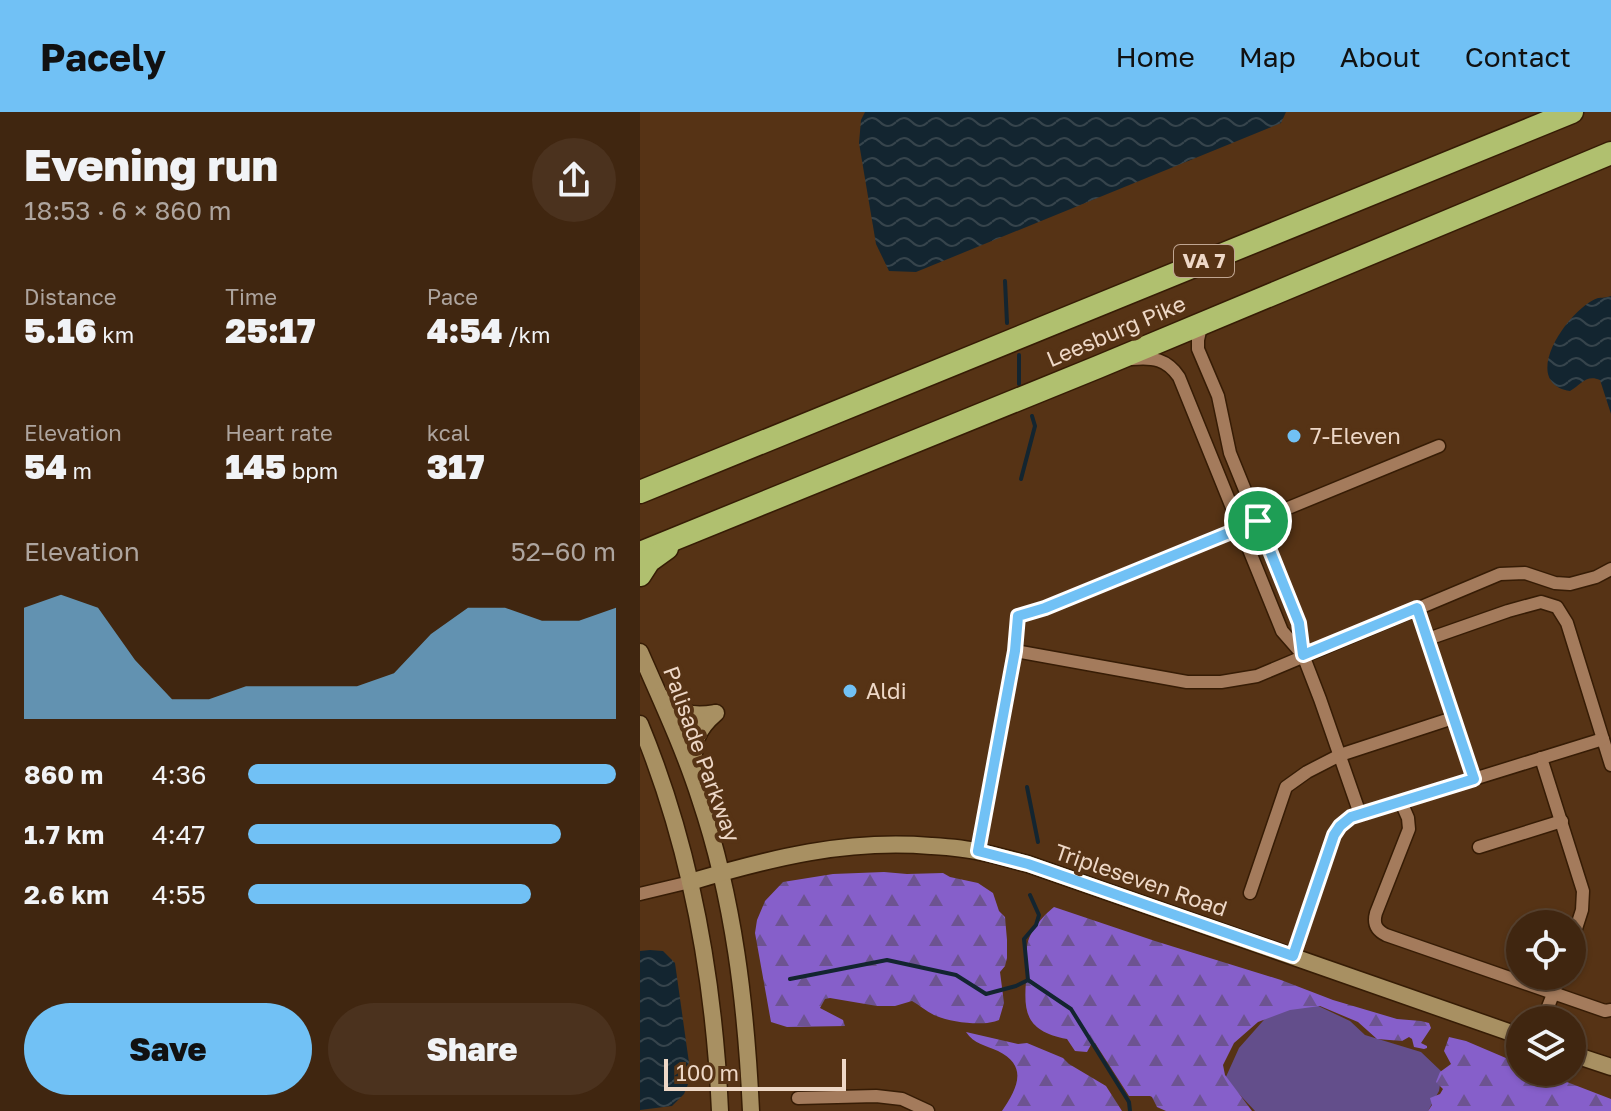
<!DOCTYPE html>
<meta charset="utf-8">
<style>
body{margin:0;font-family:"Golos Text",sans-serif;background:#4b321e;color:#f1f3f6;height:100vh;display:flex;flex-direction:column;font-size:30px;white-space:nowrap}
*{box-sizing:border-box;margin:0}
p{font-size:26px;color:#aea59f}
.icon{flex:none;width:44px;height:44px;fill:none;stroke:currentColor;stroke-width:2;stroke-linecap:round;stroke-linejoin:round}
.map{position:relative;flex:1;overflow:hidden}
.panel{display:flex;flex-direction:column;background:#402610;width:640px}
.panel>*{flex:none}
.controls{position:absolute;left:866px;top:798px;display:grid;gap:16px}
.controls a{display:grid;place-items:center;width:80px;height:80px;border-radius:50%;background:#402610;box-shadow:0 2px 6px #0004,0 0 0 2px #594330;font-size:40px}
.scale{position:absolute;left:24px;bottom:20px;width:182px;box-sizing:border-box;padding-left:8px;border:4px solid #eed8c7;border-top:0;font-size:22px;line-height:28px;white-space:nowrap;color:#eed8c7;-webkit-text-stroke:6px #563315;paint-order:stroke}
.pin{position:absolute;display:grid;place-items:center;width:68px;height:68px;color:#fff;margin:-34px;border:4px solid #fff;border-radius:50%;box-shadow:0 2px 8px #0007}
.round{display:grid;place-items:center;flex:none;width:84px;height:84px;border-radius:42px;background:#4b321e}
.overview{display:flex;align-items:center;justify-content:space-between;height:136px;padding:0 24px}
h1{font-size:44px;font-weight:800;line-height:60px}
.stats{display:grid;grid-template-columns:repeat(3,1fr);gap:12px;height:136px;padding:8px 24px}
.stats div{display:grid;align-content:center}
.stats b{font-size:34px;font-weight:800}
.stats small{font-size:22px;font-weight:400}
.stats p{font-size:22px}
.chart{height:224px;padding:16px 24px}
.chart p{display:flex;justify-content:space-between}
.chart svg{width:100%;height:144px;margin-top:8px;fill:#71c1f5;opacity:.7}
.button{display:flex;gap:16px;margin-top:auto;padding:16px 24px}
.button a{flex:1;height:92px;border-radius:48px;background:#71c1f5;color:#111;font-size:32px;font-weight:800;line-height:92px;text-align:center}
.button a+a{background:#4b321e;color:#f1f3f6}
ul{padding:0 24px;list-style:none;font-size:26px}
li{display:grid;grid-template-columns:128px 96px 1fr;align-items:center;height:60px}
li i{height:20px;border-radius:10px;background:#71c1f5}
header{display:flex;align-items:center;gap:48px;box-sizing:border-box;height:112px;padding:0 40px;background:#71c1f5;color:#111}
header strong{font-size:38px}
nav{display:flex;gap:44px;margin-inline-start:auto;font-size:28px}
main{display:flex;flex:1;min-height:0}
.map>svg:first-child{display:block}
</style>
<header>
<strong>Pacely</strong>
<nav><a>Home</a><a>Map</a><a>About</a><a>Contact</a></nav>
</header>
<main>
<section class="panel">
<div class="overview"><div><h1>Evening run</h1><p>18:53 · 6 × 860 m</p></div><a class="round"><svg class="icon" aria-label="share" viewBox="0 0 24 24"><path d="M12 15V3M7 8l5-5 5 5M5 13v7h14v-7"/></svg></a></div>
<div class="stats">
<div><p>Distance</p><b>5.16<small> km</small></b></div>
<div><p>Time</p><b>25:17</b></div>
<div><p>Pace</p><b>4:54<small> /km</small></b></div>
</div>
<div class="stats">
<div><p>Elevation</p><b>54<small> m</small></b></div>
<div><p>Heart rate</p><b>145<small> bpm</small></b></div>
<div><p>kcal</p><b>317</b></div>
</div>
<div class="chart"><p><span>Elevation</span>52–60 m</p>
<svg viewBox="0 0 160 44" preserveAspectRatio="none"><path d="M0 44V10L10 6L20 10L30 26L40 38L50 38L60 34L70 34L80 34L90 34L100 30L110 18L120 10L130 10L140 14L150 14L160 10V44z"/></svg>
</div>
<ul>
<li><b>860 m</b>4:36<i style="width:100%"></i></li>
<li><b>1.7 km</b>4:47<i style="width:85%"></i></li>
<li><b>2.6 km</b>4:55<i style="width:77%"></i></li>
</ul>
<div class="button"><a>Save</a><a>Share</a></div>
</section>
<div class="map">
<svg width="971" height="999" viewBox="0 0 971 999">
<defs>
<pattern id="forest-firs" width="22" height="20" patternUnits="userSpaceOnUse" patternTransform="scale(2)"><rect width="22" height="20" fill="#865fca"/><path d="M5 1l3.5 6h-7zM16 11l3.5 6h-7z" fill="#6d5391"/></pattern>
<pattern id="water-waves" width="16" height="10" patternUnits="userSpaceOnUse" patternTransform="scale(2)"><rect width="16" height="10" fill="#132530"/><path d="M0 5q4-4 8 0t8 0" fill="none" stroke="#36444c"/></pattern>
</defs>
<rect width="100%" height="100%" fill="#563315"/>
<!-- grass -->
<path fill="#634e8b" d="M 672,891 L 710,909 L 725,923 L 781,940 L 802,960 L 799,979 L 788,999 L 615,999 L 585,967 L 599,936 L 630,901 Z"/>
<!-- forest -->
<g fill="url(#forest-firs)">
<path d="M 244,760 L 267,762 L 303,761 L 310,765 L 338,771 L 353,781 L 359,799 L 365,805 L 367,828 L 367,846 L 365,854 L 360,860 L 364,891 L 359,908 C 344,915 309,910 294,903 C 286,899 279,893 272,889 L 255,894 L 237,894 L 190,886 L 185,887 L 180,896 L 203,908 L 205,914 L 147,915 L 131,910 L 115,821 L 117,808 L 125,789 L 143,770 L 193,762 Z"/>
<path d="M 414,795 L 515,829 L 641,868 L 693,888 L 757,907 L 781,909 L 789,911 L 791,916 L 781,931 L 787,934 L 787,936 L 784,937 L 774,935 L 772,927 L 769,925 L 762,929 L 737,927 L 718,910 L 680,894 L 650,898 L 618,910 L 594,931 L 583,953 L 585,963 L 612,999 L 526,999 L 517,995 L 512,985 L 510,984 L 489,984 L 455,931 L 452,931 L 447,940 L 435,939 L 427,927 C 380,918 384,895 387,856 C 388,849 386,843 387,837 C 387,821 403,804 414,795 Z"/>
<path d="M 326,920 L 378,932 L 387,931 L 423,946 L 429,952 L 466,974 L 482,999 L 362,999 C 377,977 389,954 358,939 C 345,933 334,932 326,920 Z"/>
<path d="M 809,925 L 826,929 L 880,952 L 880,960 L 901,960 L 971,987 L 971,999 L 788,999 L 792,993 L 790,986 L 800,982 L 803,977 L 796,970 L 800,960 L 811,952 L 804,939 Z"/>
</g>
<!-- water -->
<g fill="url(#water-waves)">
<path d="M 225,0 L 646,0 L 641,11 L 276,160 L 249,159 L 236,132 L 219,31 L 221,8 Z"/>
<path d="M 971,184 L 971,302 L 960,268 C 946,262 941,273 930,279 C 877,270 930,195 958,186 C 959,186 970,185 971,184 Z"/>
<path d="M 10,838 L 23,839 L 35,851 L 51,965 L 44,982 L 32,994 L 0,998 L 0,839 Z"/>
</g>
<g fill="none" stroke-linecap="round" stroke-linejoin="round">
<!-- stream -->
<g stroke="#132530" stroke-width="4">
<path d="M 365,169 L 367,211"/>
<path d="M 379,272 L 379,243"/>
<path d="M 381,367 L 395,314 L 392,304"/>
<path d="M 387,675 L 398,730"/>
<path d="M 390,783 L 399,803 L 396,813 L 384,827 L 388,868 L 431,897 L 489,990 L 490,999"/>
<path d="M 150,867 L 247,848 L 316,863 L 346,882 L 376,874 L 388,868"/>
</g>
<defs>
<g id="street">
<path d="M 567,213 L 560,219 L 558,228 L 558,237 L 578,284 L 590,341 L 659,511 L 663,543 L 680,587 L 720,702"/>
<path d="M 492,247 C 513,245 527,247 539,265 L 642,519 L 663,543"/>
<path d="M 777,496 L 834,667"/>
<path d="M 788,527 L 868,499 L 901,490 L 917,495 L 927,511 L 971,653"/>
<path d="M 375,539 L 378,504 L 405,496 L 799,334"/>
<path d="M 901,646 L 943,779 L 942,798 L 932,829"/>
<path d="M 761,690 L 768,706 L 769,717 L 736,801 C 733,812 736,818 746,823 L 965,899 L 971,898"/>
<path d="M 839,735 L 922,709"/>
<path d="M 338,739 L 375,539 L 547,570 L 581,570 L 617,564 L 860,462 L 885,461 L 915,471 L 930,472 L 956,465 L 971,457"/>
<path d="M 610,781 L 646,675 L 667,660 L 700,643 L 813,606"/>
<path d="M 0,782 L 50,770"/>
<path d="M 653,844 L 694,723 L 700,714 L 711,705 L 963,627"/>
<path d="M 903,908 L 920,864"/>
<path d="M 158,986 L 236,984 L 262,987 L 288,999"/>
</g>
<g id="secondary">
<path d="M 0,540 C 21,588 44,637 60,687 C 94,788 106,893 111,999"/>
<path d="M 20,584 C 40,600 49,606 75,601"/>
<path d="M 0,612 C 51,735 74,867 80,999"/>
<path d="M 53,659 C 54,631 54,620 76,601"/>
<path d="M 50,770 C 131,746 206,727 291,734 C 307,735 324,736 340,740 C 356,743 372,748 388,752 L 880,924"/>
<path d="M 932,942 L 971,955"/>
</g>
<g id="highway">
<path d="M 0,380 L 932,0"/>
<path d="M 0,441 L 458,255 L 971,41"/>
<path d="M 0,463 L 9,449 L 27,436"/>
</g>
</defs>
<!-- street casing -->
<use href="#street" stroke="#361c05" stroke-width="15"/>
<!-- secondary casing -->
<use href="#secondary" stroke="#361c05" stroke-width="19"/>
<!-- highway casing -->
<use href="#highway" stroke="#361c05" stroke-width="25"/>
<!-- street -->
<use href="#street" stroke="#a47b5c" stroke-width="12"/>
<!-- secondary -->
<use href="#secondary" stroke="#a89062" stroke-width="16"/>
<!-- highway -->
<use href="#highway" stroke="#b0c06f" stroke-width="22"/>
</g>
<g fill="none" stroke-linecap="round" stroke-linejoin="round">
<defs>
<path id="route" d="M 618,409 L 659,511 L 663,543 L 777,496 L 834,667 L 711,705 L 700,714 L 694,723 L 653,844 L 388,752 L 338,739 L 375,539 L 378,504 L 405,496 Z"/>
</defs>
<!-- route casing -->
<use href="#route" stroke="#fff" stroke-width="16"/>
<!-- route -->
<use href="#route" stroke="#71c1f5" stroke-width="10"/>
</g>
<!-- markers -->
<g fill="#71c1f5" stroke="#563315" stroke-width="3">
<circle cx="654" cy="324" r="8"/>
<circle cx="210" cy="579" r="8"/>
</g>
<g text-anchor="middle" stroke-width="8" stroke-linejoin="round" paint-order="stroke">
<!-- shield labels -->
<rect fill="#563315" stroke="#c0a692" stroke-width="2" x="534" y="133" width="60" height="32" rx="6"/>
<g font-size="20" font-weight="bold" fill="#eed8c7">
<text x="564" y="156">VA 7</text>
</g>
<!-- street labels -->
<g font-size="22" fill="#eed8c7" stroke="#563315">
<text transform="translate(476 219) rotate(-23)" y="8">Leesburg Pike</text>
<text transform="translate(62 642) rotate(70)" y="8">Palisade Parkway</text>
<text transform="translate(501 768) rotate(19)" y="8">Tripleseven Road</text>
</g>
<!-- poi labels -->
<g font-size="22" fill="#eed8c7" stroke="#563315" text-anchor="start">
<text x="670" y="332">7-Eleven</text>
<text x="226" y="587">Aldi</text>
</g>
</g>
</svg>
<div class="controls">
<a><svg class="icon" aria-label="locate" viewBox="0 0 24 24"><circle cx="12" cy="12" r="6"/><path d="M12 2v4M12 18v4M2 12h4M18 12h4"/></svg></a>
<a><svg class="icon" aria-label="layers" viewBox="0 0 24 24"><path d="M12 4l9 5-9 5-9-5zM3 14l9 5 9-5"/></svg></a>
</div>
<div class="scale">100 m</div>
<div class="pin" style="left:618px;top:409px;background:#1e9e55"><svg class="icon" aria-label="arrive" viewBox="0 0 24 24"><path d="M6 21V4h12l-3 4 3 4H6"/></svg></div>
</div>
</main>
